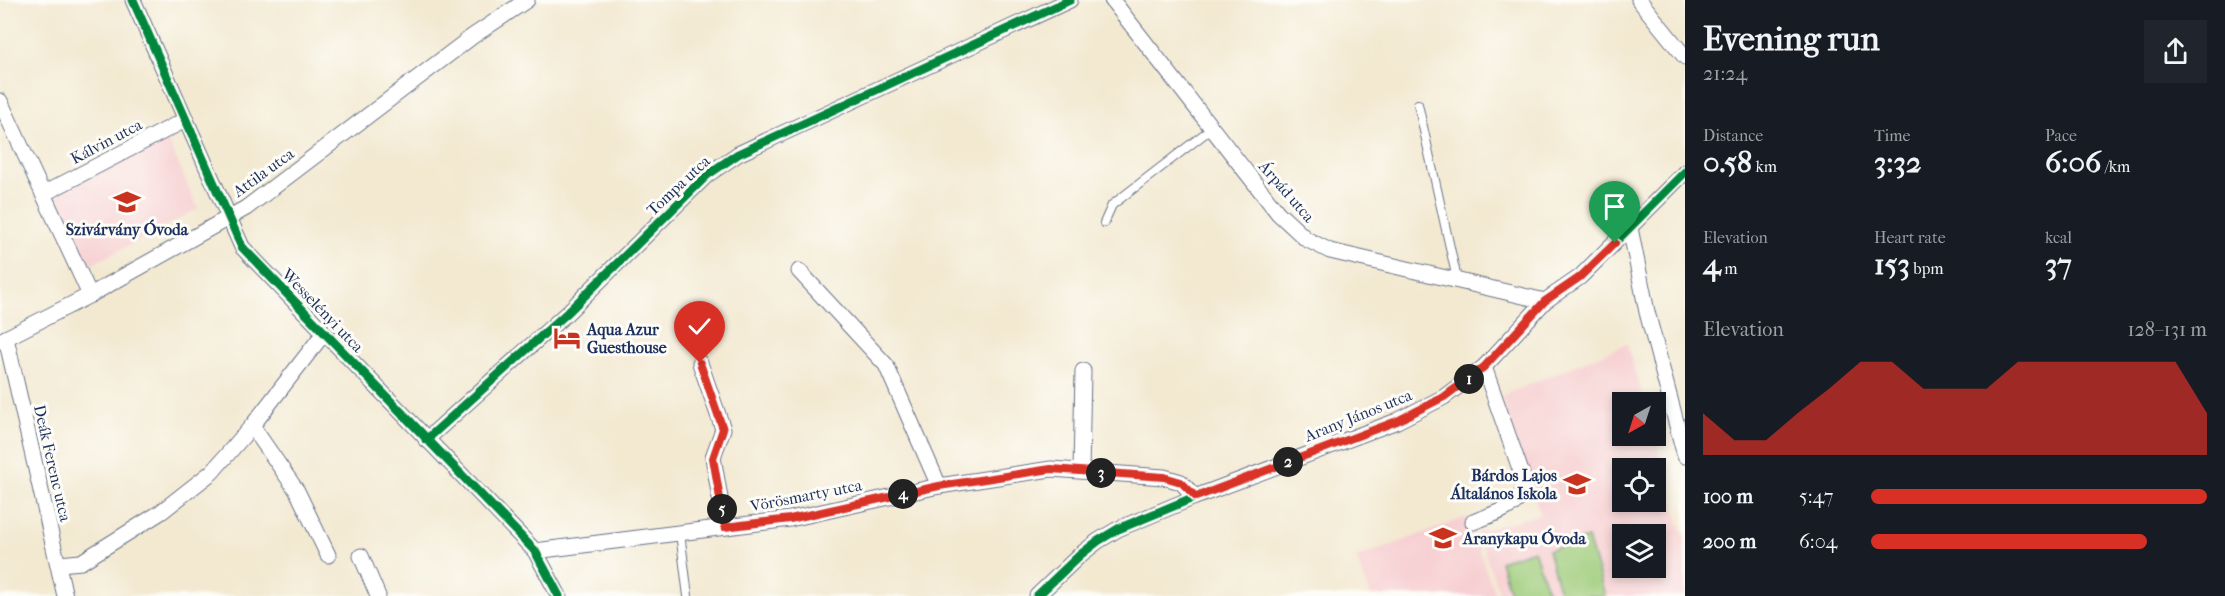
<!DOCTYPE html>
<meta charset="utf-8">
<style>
body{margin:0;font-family:"IM FELL French Canon",serif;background:#20242c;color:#f1f3f6;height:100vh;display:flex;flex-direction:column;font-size:22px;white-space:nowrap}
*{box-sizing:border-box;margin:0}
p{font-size:20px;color:#9ea1a6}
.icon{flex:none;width:33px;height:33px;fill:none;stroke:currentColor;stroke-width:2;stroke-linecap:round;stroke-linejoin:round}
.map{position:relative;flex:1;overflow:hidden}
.details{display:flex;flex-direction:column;background:#171b24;width:540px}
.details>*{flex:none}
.needle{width:39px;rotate:219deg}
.buttons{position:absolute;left:1612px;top:392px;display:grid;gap:12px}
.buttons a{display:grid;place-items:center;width:54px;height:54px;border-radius:0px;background:#171b24;box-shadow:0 3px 9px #0003;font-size:30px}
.pin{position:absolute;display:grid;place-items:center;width:51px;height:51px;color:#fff;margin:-62px -26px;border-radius:50% 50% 50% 0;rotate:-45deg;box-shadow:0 0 6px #0007}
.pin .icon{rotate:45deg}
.km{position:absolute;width:30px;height:30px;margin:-15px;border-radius:50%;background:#222;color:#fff;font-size:16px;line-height:30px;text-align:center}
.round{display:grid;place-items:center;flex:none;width:63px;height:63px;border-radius:0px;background:#20242c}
.overview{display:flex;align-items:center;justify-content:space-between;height:102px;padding:0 18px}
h1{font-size:33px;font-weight:800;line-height:45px}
.figures{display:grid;grid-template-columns:repeat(3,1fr);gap:9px;height:102px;padding:6px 18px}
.figures div{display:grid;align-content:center}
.figures b{font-size:30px;font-weight:800}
.figures small{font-size:16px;font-weight:400}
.figures p{font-size:16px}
.chart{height:168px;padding:12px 18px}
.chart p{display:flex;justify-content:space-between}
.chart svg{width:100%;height:108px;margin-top:6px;fill:#d93025;opacity:.7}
ul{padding:0 18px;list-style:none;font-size:20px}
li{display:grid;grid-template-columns:96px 72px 1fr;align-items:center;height:45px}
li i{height:15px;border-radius:8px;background:#d93025}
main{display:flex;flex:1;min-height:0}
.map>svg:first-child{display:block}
</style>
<main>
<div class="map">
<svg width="1685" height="596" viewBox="0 0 1685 596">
<rect width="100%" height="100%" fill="#fdfcf7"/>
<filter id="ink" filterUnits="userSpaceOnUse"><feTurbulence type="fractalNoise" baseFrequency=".0167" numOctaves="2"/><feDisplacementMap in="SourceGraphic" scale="12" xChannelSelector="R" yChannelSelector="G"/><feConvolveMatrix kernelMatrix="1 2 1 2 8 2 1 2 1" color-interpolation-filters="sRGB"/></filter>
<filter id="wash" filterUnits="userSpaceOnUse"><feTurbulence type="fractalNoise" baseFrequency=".008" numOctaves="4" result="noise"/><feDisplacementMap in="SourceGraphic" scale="24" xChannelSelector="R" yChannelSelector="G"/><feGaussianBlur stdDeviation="1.35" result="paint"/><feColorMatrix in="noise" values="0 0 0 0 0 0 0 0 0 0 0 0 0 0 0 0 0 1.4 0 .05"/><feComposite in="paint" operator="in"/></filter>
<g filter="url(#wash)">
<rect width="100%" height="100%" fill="#f3e9d1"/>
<!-- built -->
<g fill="#f7cfd1" fill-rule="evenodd">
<path d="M 167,138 L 198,209 L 89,266 L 56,195 Z"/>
<path d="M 1627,344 L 1644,402 L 1623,402 L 1623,435 L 1654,435 L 1685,541 L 1685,596 L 1500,596 L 1477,532 L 1540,514 L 1501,396 ZM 1623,468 L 1656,468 L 1656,501 L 1623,501 ZM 1623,534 L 1656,534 L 1656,567 L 1623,567 Z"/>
<path d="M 1467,517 L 1496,596 L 1371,596 L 1356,558 Z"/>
</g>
<!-- green -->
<g fill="#9ecc7a" stroke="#5c7e6c" stroke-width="1.5">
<path d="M 1588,538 L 1605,596 L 1561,596 L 1548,550 Z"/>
<path d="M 1534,550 L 1549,596 L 1511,596 L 1500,561 Z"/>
</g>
</g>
<g filter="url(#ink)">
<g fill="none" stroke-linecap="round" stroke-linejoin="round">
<defs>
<g id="lane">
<path d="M 1418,104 L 1457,279"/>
<path d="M 1104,223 L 1112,205 L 1212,128"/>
<path d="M 680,533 L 688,596"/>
</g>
<g id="street">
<path d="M 133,0 L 242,247 L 535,551 L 559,596"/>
<path d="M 1112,0 L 1278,213 L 1306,239 L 1330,251 L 1545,301"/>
<path d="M 1639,0 L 1685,57"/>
<path d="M 0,101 L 90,295"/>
<path d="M 43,194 L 185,120"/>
<path d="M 1630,228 L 1647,312 L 1685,456"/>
<path d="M 799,271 L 886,365 L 939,486"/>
<path d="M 6,338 L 65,596"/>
<path d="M 0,341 L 90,295 L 246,208 L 473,36 L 527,0"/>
<path d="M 700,363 L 723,429 L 713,457 L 725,527"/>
<path d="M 252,426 L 297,491 L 328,555"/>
<path d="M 426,440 L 567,313 L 707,175 L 738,154 L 1070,0"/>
<path d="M 1081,471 L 1083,371"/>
<path d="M 1473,522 C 1492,514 1524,507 1525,483 L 1484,367"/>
<path d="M 535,551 L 790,519 L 939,486 L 1051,469 L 1164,477 L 1181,482 L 1195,497"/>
<path d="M 361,556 L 378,596"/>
<path d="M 59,564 L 81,562 L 161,512 L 212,472 L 252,426 L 324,333"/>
<path d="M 1037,596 L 1080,555 L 1098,541 L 1118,529 L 1195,497 L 1397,421 L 1444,397 L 1484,367 L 1545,301 L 1580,277 L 1685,172"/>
</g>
</defs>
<!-- lane casing -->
<use href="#lane" stroke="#677086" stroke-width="10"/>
<!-- street casing -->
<use href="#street" stroke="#677086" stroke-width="17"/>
<!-- lane -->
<use href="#lane" stroke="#fff" stroke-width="8"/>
<!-- street -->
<use href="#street" stroke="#fff" stroke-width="15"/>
<defs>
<g id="cycleway">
<path d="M 133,0 L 242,247 L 535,551 L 559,596"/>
<path d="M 426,440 L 567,313 L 707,175 L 738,154 L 1070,0"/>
<path d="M 1037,596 L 1080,555 L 1098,541 L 1118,529 L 1195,497 L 1397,421 L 1444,397 L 1484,367 L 1545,301 L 1580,277 L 1685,172"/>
</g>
</defs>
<!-- cycleway casing -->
<use href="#cycleway" stroke="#fdfcf7" stroke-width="13"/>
<!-- cycleway -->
<use href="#cycleway" stroke="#00873e" stroke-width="9"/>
</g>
</g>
<g fill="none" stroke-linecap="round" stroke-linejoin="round" filter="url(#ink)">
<defs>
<path id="route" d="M 700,363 L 723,429 L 713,458 L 725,527 L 790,519 L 939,486 L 1051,469 L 1164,477 L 1181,482 L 1196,497 L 1397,421 L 1444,397 L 1484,367 L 1545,301 L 1580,277 L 1615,243"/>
</defs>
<!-- route casing -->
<use href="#route" stroke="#fff" stroke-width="12"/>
<!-- route -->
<use href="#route" stroke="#d93025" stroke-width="8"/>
</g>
<!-- icons -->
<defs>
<symbol id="school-bare" viewBox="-9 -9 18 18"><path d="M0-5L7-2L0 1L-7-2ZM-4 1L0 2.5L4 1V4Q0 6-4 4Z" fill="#c8321e" stroke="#fdfcf7" stroke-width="2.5" paint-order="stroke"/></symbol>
<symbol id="hotel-bare" viewBox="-9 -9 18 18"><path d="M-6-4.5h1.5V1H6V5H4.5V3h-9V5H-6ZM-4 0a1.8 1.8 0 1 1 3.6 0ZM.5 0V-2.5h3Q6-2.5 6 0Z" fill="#c8321e" stroke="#fdfcf7" stroke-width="2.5" paint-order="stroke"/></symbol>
</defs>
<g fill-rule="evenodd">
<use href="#school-bare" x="108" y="183" width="38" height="38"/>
<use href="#hotel-bare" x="548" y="319" width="38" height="38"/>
<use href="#school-bare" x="1558" y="465" width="38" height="38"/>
<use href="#school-bare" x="1424" y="519" width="38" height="38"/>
</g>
<g text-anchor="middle" stroke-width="6" stroke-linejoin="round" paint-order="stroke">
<!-- street labels -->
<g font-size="16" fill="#1b2f5e" stroke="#fdfcf7">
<text transform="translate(106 141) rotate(-28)" y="6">Kálvin utca</text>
<text transform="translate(263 172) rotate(-36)" y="6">Attila utca</text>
<text transform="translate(678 185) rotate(-43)" y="6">Tompa utca</text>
<text transform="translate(1287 191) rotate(49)" y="6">Árpád utca</text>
<text transform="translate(323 310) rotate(46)" y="6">Wesselényi utca</text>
<text transform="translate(1358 415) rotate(-22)" y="6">Arany János utca</text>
<text transform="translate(53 463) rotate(77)" y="6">Deák Ferenc utca</text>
<text transform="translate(806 495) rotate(-11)" y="6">Vörösmarty utca</text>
</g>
<!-- poi labels -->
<g font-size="16" font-weight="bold" fill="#1b2f5e" stroke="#fdfcf7" text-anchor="start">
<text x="127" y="235" text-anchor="middle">Szivárvány Óvoda</text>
<text x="587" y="335">Aqua Azur<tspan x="587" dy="18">Guesthouse</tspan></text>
<text x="1557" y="481" text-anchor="end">Bárdos Lajos<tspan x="1557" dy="18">Általános Iskola</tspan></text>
<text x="1463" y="544">Aranykapu Óvoda</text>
</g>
</g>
</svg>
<div class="buttons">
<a><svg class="needle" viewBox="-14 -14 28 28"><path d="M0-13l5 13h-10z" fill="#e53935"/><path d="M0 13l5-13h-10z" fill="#9ea1a6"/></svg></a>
<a><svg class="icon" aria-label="locate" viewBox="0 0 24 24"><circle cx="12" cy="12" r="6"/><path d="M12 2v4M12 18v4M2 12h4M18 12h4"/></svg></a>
<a><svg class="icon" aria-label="layers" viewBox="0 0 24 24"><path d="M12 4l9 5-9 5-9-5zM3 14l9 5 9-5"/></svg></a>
</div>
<div class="pin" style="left:1615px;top:243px;background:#1e9e55"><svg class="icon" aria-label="arrive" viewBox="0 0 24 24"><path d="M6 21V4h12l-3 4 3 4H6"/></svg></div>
<div class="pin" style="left:700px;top:363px;background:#d93025"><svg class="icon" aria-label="check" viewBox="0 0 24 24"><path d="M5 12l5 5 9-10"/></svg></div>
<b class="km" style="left:1469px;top:379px">1</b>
<b class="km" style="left:1288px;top:462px">2</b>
<b class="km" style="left:1101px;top:473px">3</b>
<b class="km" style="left:903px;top:494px">4</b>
<b class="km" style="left:722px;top:509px">5</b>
</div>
<section class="details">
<div class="overview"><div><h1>Evening run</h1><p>21:24</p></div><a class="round"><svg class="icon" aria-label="share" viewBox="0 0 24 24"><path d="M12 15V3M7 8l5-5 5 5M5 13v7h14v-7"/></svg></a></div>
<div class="figures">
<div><p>Distance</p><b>0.58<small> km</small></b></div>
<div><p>Time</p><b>3:32</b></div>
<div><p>Pace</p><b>6:06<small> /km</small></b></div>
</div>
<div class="figures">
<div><p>Elevation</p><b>4<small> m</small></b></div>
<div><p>Heart rate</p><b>153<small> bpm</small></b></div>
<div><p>kcal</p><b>37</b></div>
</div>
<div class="chart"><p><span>Elevation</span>128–131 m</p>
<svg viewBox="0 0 160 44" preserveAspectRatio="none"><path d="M0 44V27L10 38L20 38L30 27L40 17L50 6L60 6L70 17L80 17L90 17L100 6L110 6L120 6L130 6L140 6L150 6L160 27V44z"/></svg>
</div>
<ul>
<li><b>100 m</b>5:47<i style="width:100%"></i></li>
<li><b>200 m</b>6:04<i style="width:82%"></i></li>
</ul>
</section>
</main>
